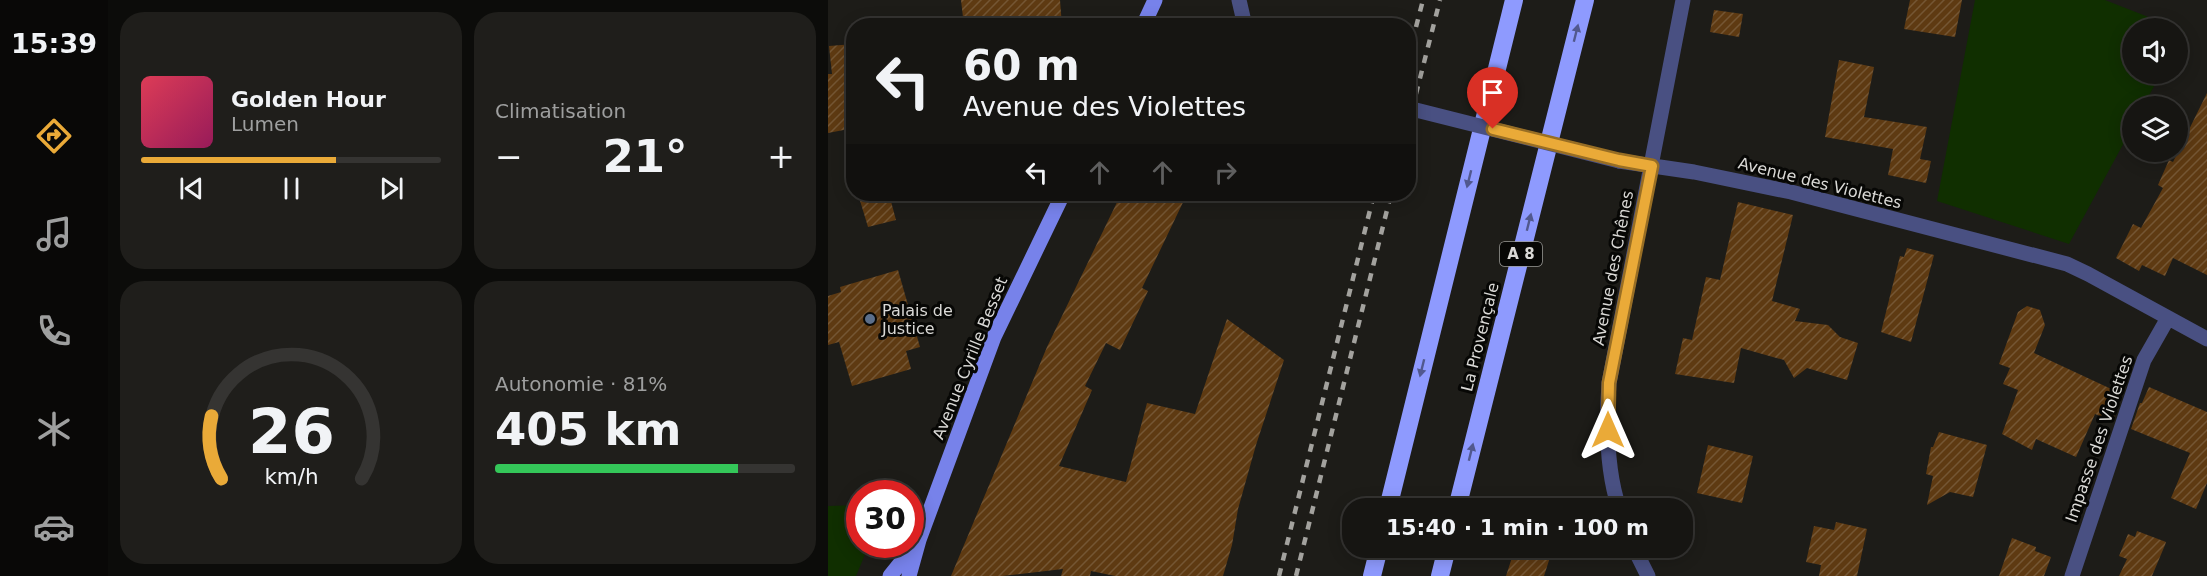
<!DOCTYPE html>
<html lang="fr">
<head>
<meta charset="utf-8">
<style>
	:root { --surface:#161512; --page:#1f1e1b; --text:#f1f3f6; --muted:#9e9f9f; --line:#353432; --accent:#eaaa38 }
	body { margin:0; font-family:"DejaVu Sans",sans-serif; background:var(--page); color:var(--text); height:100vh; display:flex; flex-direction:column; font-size:22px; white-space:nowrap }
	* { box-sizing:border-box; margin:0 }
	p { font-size:20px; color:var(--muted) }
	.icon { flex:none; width:33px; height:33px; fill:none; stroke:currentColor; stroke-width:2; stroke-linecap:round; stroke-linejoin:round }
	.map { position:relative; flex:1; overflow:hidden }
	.sheet { display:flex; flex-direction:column; gap:12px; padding:12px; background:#0c0c0a; width:720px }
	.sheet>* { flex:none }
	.top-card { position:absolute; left:18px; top:18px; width:570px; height:183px; border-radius:24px; box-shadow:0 3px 15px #0003,0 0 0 2px var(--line); background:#161512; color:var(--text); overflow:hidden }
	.fabs { position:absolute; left:1294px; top:18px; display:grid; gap:12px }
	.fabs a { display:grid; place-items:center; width:66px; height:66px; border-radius:50%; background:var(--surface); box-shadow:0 3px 15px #0003,0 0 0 2px var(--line); font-size:30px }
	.speed { position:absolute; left:18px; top:480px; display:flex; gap:12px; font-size:30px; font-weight:700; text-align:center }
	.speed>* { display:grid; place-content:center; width:78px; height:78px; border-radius:50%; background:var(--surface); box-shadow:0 3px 15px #0003,0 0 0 2px var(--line); line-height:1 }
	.speed .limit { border:9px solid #d22; background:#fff; color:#111 }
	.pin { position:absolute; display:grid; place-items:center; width:51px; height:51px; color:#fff; margin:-62px -26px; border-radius:50% 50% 50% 0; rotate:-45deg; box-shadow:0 0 6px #0007 }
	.pin .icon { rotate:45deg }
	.me { position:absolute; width:66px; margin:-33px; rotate:0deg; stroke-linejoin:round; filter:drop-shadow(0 0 4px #0008) }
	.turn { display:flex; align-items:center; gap:21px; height:126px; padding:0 18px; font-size:27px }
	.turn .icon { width:78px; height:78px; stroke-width:2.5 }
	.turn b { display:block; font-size:42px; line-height:51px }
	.lanes { display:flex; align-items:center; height:57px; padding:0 18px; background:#0003; justify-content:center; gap:30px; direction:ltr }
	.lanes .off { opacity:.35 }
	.big { font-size:45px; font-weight:700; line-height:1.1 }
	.sheet .card { flex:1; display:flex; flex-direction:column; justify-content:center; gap:9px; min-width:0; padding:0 21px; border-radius:24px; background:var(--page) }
	.sheet .dial { align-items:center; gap:0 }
	.dial svg { height:156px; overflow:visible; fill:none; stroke:var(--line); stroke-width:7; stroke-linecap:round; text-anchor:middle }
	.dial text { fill:var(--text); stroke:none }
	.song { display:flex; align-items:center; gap:18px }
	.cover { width:72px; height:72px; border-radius:9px; background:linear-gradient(135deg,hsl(350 70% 55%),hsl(330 70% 35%)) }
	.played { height:6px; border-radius:3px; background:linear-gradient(90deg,var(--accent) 65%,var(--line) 65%) }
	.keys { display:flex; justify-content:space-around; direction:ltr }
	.heat { display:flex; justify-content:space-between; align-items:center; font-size:33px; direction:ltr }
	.charge { height:9px; border-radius:4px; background:linear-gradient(90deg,#34c759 81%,var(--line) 0) }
	.sheet .tiles { flex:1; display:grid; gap:12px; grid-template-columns:repeat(2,1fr) }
	.trip { position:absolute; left:514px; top:498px; width:351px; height:60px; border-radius:24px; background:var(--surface); box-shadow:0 3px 15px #0003,0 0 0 2px var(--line); font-weight:700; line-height:60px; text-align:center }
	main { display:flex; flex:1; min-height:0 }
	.tab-bar { display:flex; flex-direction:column; width:108px; justify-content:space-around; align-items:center; background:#090807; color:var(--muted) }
	.tab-bar .icon { width:42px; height:42px }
	.tab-bar .current { color:var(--accent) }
	.tab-bar b { font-size:27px; color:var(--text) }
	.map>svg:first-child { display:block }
	.green { fill:#102f00 }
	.building { fill:url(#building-hatch) }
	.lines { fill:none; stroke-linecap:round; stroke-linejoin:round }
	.minor { stroke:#495082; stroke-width:15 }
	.major { stroke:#7782ea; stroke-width:15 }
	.highway { stroke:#8e9afe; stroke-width:18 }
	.rail { stroke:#a3a29e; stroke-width:4.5; stroke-dasharray:8 8; stroke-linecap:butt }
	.minor-bridge { stroke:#495082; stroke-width:15 }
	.oneway { fill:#51588e }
	.route-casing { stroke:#986e24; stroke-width:15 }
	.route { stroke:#eaaa38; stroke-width:10 }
	.service-dot { fill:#5c6f8a; stroke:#070705; stroke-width:2 }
	.labels { text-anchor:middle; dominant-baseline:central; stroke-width:6; stroke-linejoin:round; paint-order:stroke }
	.shield { fill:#070705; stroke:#9b9a97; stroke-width:1.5 }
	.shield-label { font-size:15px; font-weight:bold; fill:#dad9d6 }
	.street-label { font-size:16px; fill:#dad9d6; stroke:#070705 }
	.poi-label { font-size:16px; fill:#dad9d6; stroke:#070705; text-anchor:start }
</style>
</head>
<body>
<main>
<nav class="tab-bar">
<b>15:39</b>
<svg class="icon current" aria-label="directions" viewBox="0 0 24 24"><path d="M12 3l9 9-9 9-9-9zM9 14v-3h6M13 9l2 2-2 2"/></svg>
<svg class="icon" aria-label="music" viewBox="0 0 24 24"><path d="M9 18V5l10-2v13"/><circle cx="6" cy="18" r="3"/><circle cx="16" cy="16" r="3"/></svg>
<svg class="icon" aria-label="phone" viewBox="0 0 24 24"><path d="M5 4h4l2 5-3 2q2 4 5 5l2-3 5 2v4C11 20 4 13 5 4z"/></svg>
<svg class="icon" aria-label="climate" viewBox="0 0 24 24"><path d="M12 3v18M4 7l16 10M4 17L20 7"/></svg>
<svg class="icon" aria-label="car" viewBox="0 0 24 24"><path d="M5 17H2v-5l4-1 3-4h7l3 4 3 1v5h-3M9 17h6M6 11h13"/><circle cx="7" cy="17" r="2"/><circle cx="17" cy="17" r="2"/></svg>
</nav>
<section class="sheet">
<div class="tiles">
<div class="card">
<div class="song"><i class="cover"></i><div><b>Golden Hour</b><p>Lumen</p></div></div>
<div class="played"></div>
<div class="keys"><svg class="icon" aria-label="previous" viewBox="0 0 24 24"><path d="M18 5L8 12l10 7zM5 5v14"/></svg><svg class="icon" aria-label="pause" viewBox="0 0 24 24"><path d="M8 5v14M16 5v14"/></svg><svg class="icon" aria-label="next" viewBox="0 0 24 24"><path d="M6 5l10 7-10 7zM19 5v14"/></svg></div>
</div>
<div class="card"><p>Climatisation</p>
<div class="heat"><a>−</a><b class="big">21°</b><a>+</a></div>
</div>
<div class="card dial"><svg viewBox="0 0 100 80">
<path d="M14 69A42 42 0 1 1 86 69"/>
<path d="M14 69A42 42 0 0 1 9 37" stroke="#eaaa38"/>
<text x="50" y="56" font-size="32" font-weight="700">26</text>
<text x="50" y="72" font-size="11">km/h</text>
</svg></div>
<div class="card"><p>Autonomie · 81%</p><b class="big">405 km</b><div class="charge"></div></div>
</div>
</section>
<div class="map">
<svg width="1379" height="576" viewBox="0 0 1379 576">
	<defs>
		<pattern id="building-hatch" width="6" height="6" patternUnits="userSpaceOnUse" patternTransform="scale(1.5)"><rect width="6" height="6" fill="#5e3a12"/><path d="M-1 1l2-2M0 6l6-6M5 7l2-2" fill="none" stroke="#745634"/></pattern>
	</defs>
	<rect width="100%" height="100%" fill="#1d1c18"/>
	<!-- green -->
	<path class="green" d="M1147,0h130l79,31 -6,11v-14h-45v46h28l-18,32h-10v20l-64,118 -132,-43z
		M31,505l1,39 9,1 -13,31h-28v-70z"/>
	<!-- building -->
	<path class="building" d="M133,0h99l2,26h-98z
		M1082,0h52l-7,37 -51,-8z
		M886,10l29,4 -4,23 -29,-5z
		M26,44v84l-26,5v-59h4l-3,-28z
		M1011,60l35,7 -10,50 63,10 -7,32 11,2 -5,22 -38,-8 5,-26 -68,-12z
		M1379,93v182l-34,-17 -8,18 -23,-11 -3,6 -23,-13 17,-34 8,4 22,-40 -5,-3 11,-25 4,2z
		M30,194h31l7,26 -28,7z
		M293,194h66l-45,94 6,3 -28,59 -14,-7 -21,43 7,4 -33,76 67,16 21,-79 48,11 32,-95 57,41 -28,85 -18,64 -6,36 -9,31h-108l-24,-5 -1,5h-29l2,-7 -61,7h-51l96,-229z
		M910,202l55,13 -21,86 28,8 -5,12 33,4 12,12 18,6 -11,37 -40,-12 -13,10 -10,-18 -43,-12 -7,35 -59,-9 8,-36 9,2 14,-63 14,3z
		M1079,248l27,7 -23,87 -30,-10 19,-76 4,1z
		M70,270l22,77 -14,4 5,18 -59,17 -13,-44 -11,3v-49l13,-4 -1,-5z
		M1199,306l13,4 5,15 -11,28 88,41 -9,27 -18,-7 -19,43 -40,-18 -4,11 -30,-16 16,-44 -15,-6 7,-16 -11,-4 19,-52z
		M1321,387l58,25v71l-11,26 -25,-11 19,-45 -59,-24 9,-26h2z
		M1111,432l48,13 -14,52 -23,-5 -23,13 6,-29 -7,-2 5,-27h2z
		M880,445l45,11 -11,47 -45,-10z
		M1008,522l31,7 -10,47h-38l2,-11 -15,-3 8,-36 20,4z
		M1309,531l29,11 -1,3 -13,31h-33l8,-17 -8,-3 9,-22 7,3z
		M1184,538l24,9 -1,4 16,6 -7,19h-45z
		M687,548h38l-9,28h-38z"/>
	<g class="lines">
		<!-- minor -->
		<path class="minor" d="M411,0l6,26
			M791,161l75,11 97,20 276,72 21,10 119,65
			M791,508c-13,-39 -13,-84 -10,-125l74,-383
			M806,548l14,28
			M1244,576l72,-216 24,-42"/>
		<!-- major -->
		<path class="major" d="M315,26l12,-26
			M62,576l25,-31
			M81,576l10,-36 75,-203 69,-143"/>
		<!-- highway -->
		<path class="highway" d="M560,508l126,-508
			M629,508l128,-508
			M544,576l7,-28
			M612,576l7,-28"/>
		<!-- rail -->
		<path class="rail" d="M580,58l15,-58
			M580,125l32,-125
			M451,576l95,-382
			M468,576l95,-382"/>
		<!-- minor-bridge -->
		<path class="minor-bridge" d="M580,108l211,53"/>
	</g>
	<!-- one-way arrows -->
	<defs><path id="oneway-solid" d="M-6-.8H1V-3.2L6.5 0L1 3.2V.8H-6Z" transform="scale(1.5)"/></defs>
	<g class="oneway">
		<use href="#oneway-solid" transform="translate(748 33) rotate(-76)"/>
		<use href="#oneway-solid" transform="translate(641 179) rotate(104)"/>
		<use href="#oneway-solid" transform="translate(701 222) rotate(-76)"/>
		<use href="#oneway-solid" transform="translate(594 368) rotate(104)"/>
		<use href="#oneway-solid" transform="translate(643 452) rotate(-76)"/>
	</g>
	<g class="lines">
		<!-- route casing -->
		<g class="route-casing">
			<path id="route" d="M665,129l126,31 33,6 -43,217 -1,47"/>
		</g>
		<!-- route -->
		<use href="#route" class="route"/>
	</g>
	<!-- markers -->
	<circle class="service-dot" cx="42" cy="319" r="6"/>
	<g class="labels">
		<!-- shield labels -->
		<rect class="shield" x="672" y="242" width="42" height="24" rx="4.5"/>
		<g class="shield-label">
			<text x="693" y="254">A 8</text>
		</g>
		<!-- street labels -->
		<g class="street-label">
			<text transform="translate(992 183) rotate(14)">Avenue des Violettes</text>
			<text transform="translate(785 268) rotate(-79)">Avenue des Chênes</text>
			<text transform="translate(652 337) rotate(-76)">La Provençale</text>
			<text transform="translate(142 358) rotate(-68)">Avenue Cyrille Besset</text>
			<text transform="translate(1271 439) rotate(-71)">Impasse des Violettes</text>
		</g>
		<!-- poi labels -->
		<g class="poi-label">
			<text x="54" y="310">Palais de<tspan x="54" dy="18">Justice</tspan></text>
		</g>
	</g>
</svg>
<div class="fabs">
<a><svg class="icon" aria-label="sound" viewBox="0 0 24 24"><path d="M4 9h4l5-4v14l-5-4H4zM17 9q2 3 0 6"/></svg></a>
<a><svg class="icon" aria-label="layers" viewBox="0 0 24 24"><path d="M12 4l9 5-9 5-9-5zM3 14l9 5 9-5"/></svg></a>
</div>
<div class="speed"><div class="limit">30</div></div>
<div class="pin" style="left:665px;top:129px;background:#d93025"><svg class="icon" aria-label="arrive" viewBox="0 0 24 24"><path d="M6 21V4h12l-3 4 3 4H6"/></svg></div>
<svg class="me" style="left:780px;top:430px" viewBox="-20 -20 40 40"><path d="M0-17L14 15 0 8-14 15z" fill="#eaaa38" stroke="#fff" stroke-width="4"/></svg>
<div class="trip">15:40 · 1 min · 100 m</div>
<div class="top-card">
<div class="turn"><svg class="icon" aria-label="left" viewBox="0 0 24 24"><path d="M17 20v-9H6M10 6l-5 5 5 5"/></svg><div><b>60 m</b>Avenue des Violettes</div></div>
<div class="lanes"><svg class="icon" aria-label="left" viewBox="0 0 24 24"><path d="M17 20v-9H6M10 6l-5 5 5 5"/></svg><svg class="icon off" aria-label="ahead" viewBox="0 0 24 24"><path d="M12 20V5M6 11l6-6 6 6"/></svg><svg class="icon off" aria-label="ahead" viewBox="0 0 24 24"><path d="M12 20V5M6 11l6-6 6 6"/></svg><svg class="icon off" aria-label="right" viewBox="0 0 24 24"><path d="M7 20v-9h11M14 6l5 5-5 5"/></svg></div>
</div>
</div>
</main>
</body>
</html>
